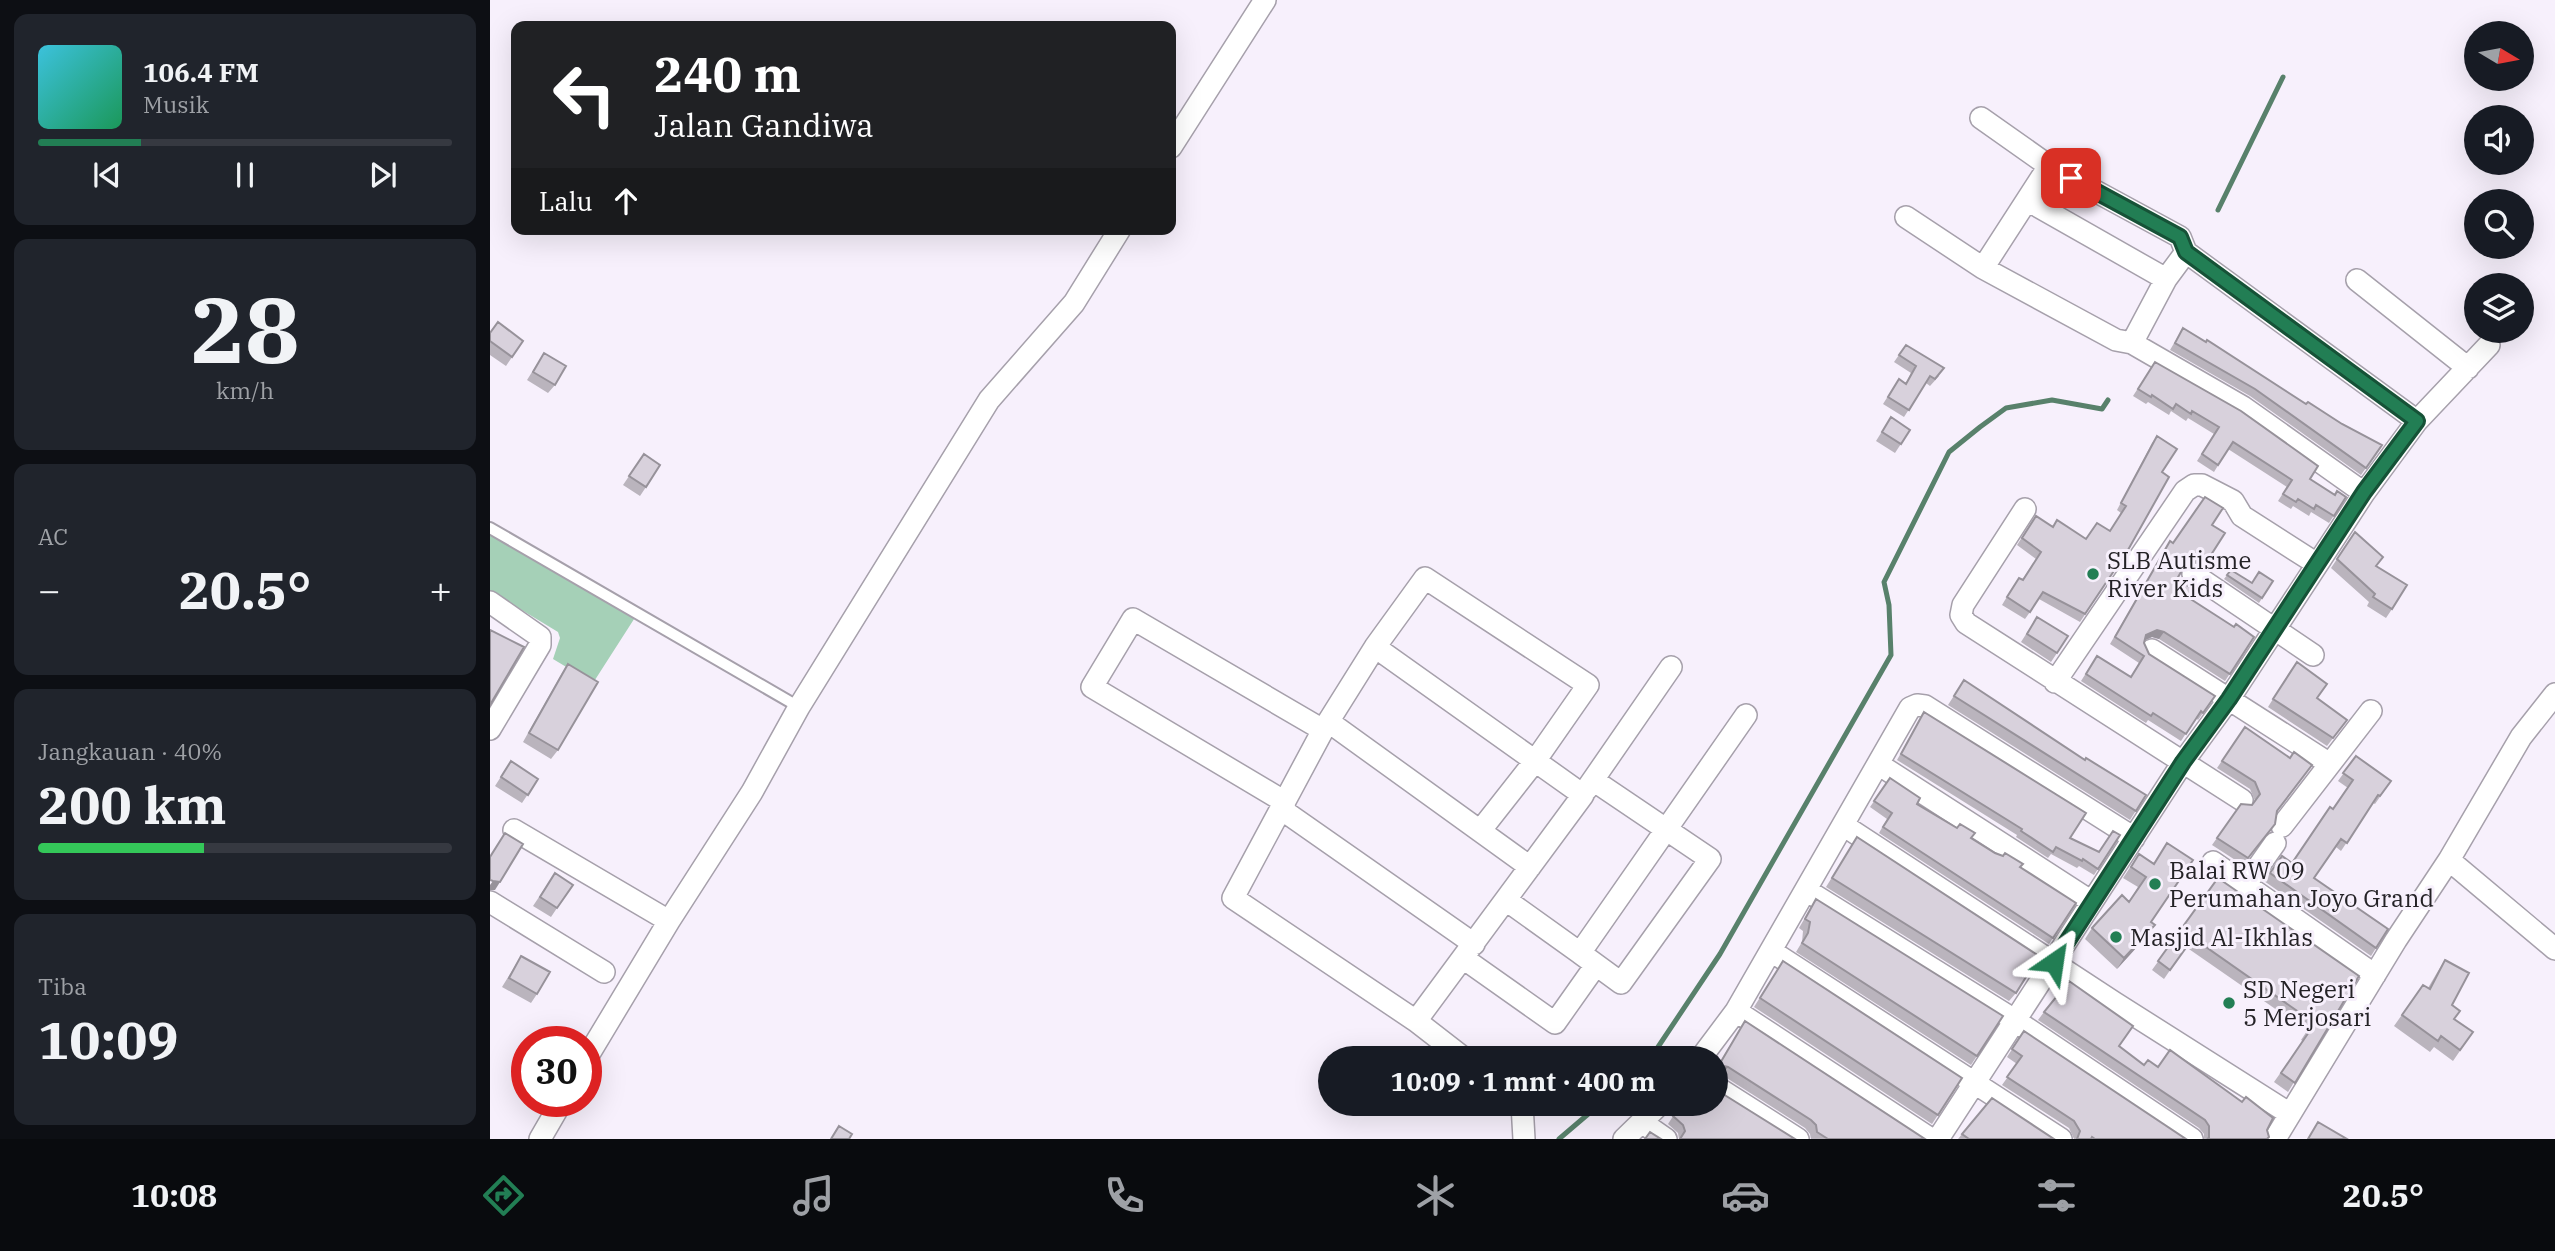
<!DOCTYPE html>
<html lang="id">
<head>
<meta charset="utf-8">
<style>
	:root { --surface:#171b24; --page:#20242c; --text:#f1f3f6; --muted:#9ea1a6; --line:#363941; --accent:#227e54 }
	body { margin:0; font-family:"IBM Plex Serif",serif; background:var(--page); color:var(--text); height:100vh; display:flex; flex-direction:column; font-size:26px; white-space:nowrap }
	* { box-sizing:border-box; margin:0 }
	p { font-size:23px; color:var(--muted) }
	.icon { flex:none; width:38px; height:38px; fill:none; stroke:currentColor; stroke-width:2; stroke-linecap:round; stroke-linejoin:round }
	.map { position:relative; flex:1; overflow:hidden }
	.side { display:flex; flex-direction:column; gap:14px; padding:14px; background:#0d0f14; width:490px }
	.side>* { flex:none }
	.banner { position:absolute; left:21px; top:21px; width:665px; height:214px; border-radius:14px; box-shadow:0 7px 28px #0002; background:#202124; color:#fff; overflow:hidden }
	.needle { width:46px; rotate:100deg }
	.fabs { position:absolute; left:1974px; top:21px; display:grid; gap:14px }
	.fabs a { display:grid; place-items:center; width:70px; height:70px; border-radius:50%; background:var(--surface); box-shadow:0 7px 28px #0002; font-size:35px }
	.speed { position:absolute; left:21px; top:1026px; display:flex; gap:14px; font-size:35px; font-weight:700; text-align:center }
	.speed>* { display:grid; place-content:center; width:91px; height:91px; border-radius:50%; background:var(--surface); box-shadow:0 7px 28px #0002; line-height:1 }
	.speed .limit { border:10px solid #d22; background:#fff; color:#111 }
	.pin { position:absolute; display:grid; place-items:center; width:60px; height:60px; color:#fff; margin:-30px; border-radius:14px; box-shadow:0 4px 10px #0006 }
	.me { position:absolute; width:77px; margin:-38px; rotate:32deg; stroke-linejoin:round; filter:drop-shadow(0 0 5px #0008) }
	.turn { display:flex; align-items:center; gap:24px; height:147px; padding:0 28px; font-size:32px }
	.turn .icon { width:91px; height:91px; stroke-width:2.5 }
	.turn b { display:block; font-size:49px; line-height:60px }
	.then { display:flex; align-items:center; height:66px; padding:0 28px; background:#0003; gap:14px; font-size:26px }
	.big { font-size:52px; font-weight:700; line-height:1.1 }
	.side .widget { flex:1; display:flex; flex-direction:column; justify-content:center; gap:10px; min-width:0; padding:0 24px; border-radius:14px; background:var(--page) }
	.side .dial { align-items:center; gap:0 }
	.dial b { font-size:91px; line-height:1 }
	.song { display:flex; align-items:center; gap:21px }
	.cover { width:84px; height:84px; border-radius:10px; background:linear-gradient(135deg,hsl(190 70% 55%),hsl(150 70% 35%)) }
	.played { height:7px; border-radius:4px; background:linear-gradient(90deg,var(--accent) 25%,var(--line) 25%) }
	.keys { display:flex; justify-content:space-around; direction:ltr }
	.heat { display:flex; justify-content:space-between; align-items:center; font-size:38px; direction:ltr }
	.charge { height:10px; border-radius:5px; background:linear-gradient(90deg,#34c759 40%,var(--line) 0) }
	.trip { position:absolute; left:828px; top:1046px; width:410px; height:70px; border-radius:35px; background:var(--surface); box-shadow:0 7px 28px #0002; font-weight:700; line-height:70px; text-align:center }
	.menu { display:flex; height:112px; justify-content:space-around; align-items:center; background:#090b0e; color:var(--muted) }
	.menu .icon { width:49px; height:49px }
	.menu .selected { color:var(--accent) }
	.menu b { font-size:32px; color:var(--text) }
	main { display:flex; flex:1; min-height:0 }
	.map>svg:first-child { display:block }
	.green { fill:#a5d0b7 }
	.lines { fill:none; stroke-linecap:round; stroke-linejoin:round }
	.stream { stroke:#58816b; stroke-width:5 }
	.service-casing { stroke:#a6a0ab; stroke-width:14 }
	.minor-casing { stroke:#a6a0ab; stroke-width:24 }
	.service { stroke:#fff; stroke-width:10 }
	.minor { stroke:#fff; stroke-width:21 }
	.wall { fill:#bab4bd }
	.shaded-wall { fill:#97929a }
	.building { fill:#d8d1dc; stroke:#97929a; stroke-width:2 }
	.route-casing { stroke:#165237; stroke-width:18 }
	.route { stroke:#227e54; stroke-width:12 }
	.poi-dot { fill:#227e54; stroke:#f7f0fc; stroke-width:2.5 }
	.labels { text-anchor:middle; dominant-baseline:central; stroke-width:6; stroke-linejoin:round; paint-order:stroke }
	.poi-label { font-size:24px; fill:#242226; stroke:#f7f0fc; text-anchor:start }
</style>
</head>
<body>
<main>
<section class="side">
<div class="widget">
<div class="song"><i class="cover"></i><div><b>106.4 FM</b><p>Musik</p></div></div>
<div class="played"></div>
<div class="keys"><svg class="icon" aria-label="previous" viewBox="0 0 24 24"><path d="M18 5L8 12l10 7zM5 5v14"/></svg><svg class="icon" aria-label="pause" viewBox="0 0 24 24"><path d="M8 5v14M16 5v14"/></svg><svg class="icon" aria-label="next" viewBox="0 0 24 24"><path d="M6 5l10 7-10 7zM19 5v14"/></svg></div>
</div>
<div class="widget dial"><b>28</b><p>km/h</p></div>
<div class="widget"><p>AC</p>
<div class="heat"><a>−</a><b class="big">20.5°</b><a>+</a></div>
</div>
<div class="widget"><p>Jangkauan · 40%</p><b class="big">200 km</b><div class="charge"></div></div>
<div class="widget"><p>Tiba</p><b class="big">10:09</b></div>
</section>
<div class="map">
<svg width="2065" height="1139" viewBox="0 0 2065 1139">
	<rect width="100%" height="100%" fill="#f7f0fc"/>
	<!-- green -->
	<path class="green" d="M0,533l146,83 -43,67 -40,-24 7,-21 -2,-6 -68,-41z"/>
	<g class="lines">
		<!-- stream -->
		<path class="stream" d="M1728,210l65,-133
			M1160,1059l70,-105 171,-299 -2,-50 -5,-23 65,-130 31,-25 26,-19 46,-8 50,9 6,-9
			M1069,1139l41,-35"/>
		<!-- service casing -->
		<g class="service-casing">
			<path id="service" d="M0,528l309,179"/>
		</g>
		<!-- minor casing -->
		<g class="minor-casing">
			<path id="minor" d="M1491,118l68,48 131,71 6,15
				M681,147l94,-147
				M1537,200l139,79
				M1416,217l77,51 133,72 16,3 111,64 121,86
				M1696,252l231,169
				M1493,268l66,-102
				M1867,280l111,88
				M1642,343l34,-64 20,-27
				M1535,509l-62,96 -2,10 5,8 276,177
				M1703,574l120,81
				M0,602l50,35v8l-50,84
				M885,647l50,-69 163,107 -53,76 -55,70
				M1662,650l178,114
				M1565,682l130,-191 9,-6h8l31,16 9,15 75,48
				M839,722l201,145
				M1388,764l214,138
				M1096,790l85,-123
				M795,802l-193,-115 41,-68 190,111
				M791,809l193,135
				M1353,825l272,178 175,111
				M1792,826l89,-115
				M24,830l155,91
				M1959,860l106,89
				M1723,862l162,113
				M1756,884l29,-41
				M1316,890l210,131 176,118
				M1016,900l74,53 166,-238
				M0,902l114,70
				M1281,951l290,188
				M1090,953l41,30 89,-124 -117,-79
				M973,958l92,65 41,-58
				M1246,1011l195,128
				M926,1021l167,-226 -208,-148 -52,83 -90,168 183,123 49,38
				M96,1059l83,-138 83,-129 47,-85 190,-307 85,-97 46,-74
				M1210,1059l36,-48 174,-303 7,-3 8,1 209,132
				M1225,1086l83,53
				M1032,1104l2,35
				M1153,1123l23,16
				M50,1139l22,-38
				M1134,1139l36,-35
				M1448,1139l245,-377 46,-63 135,-206 53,-72 72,-76
				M1785,1139l121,-199 53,-80 72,-123 34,-43"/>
		</g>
		<!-- service -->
		<use href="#service" class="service"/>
		<!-- minor -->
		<use href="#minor" class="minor"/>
	</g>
	<!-- wall -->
	<path class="wall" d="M1693,328l123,76 76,41 -21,30 -111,-79 -80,-46z
		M0,333l33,8 -17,25 -16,-11z
		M1416,345l33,31 -9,10 -4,-3 -22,34 -21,-13 16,-25 7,4 5,-10 -17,-11z
		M54,353l11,32 -7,8 -21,-13z
		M1665,362l155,117 25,16 11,2 -17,26 -18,-11 -2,4 -16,-10 -2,3 -13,-8 9,-14 -59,-38 -14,23 -17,-11 17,-27 -26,-16 -2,3 -15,-10 -2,4 -21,-13 -2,2 -13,-8z
		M1401,417l19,13 -15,23 -19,-12z
		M1667,436l5,36 -34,78 -48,72 -41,-23 -14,20 -23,-14 12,-20 8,-5 14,-21 -19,-14 19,-29 16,11 34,12 24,-8 11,-18 -4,-3 35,-67z
		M154,454l2,33 -6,9 -17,-11z
		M1722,525l-3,33 -5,8 -16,-6 -11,19 12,19 45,29 20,10 -29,44 -66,-42 -7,-2 -7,4 -1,2 5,11 66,42 -17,24 -2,-2 -15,23 -33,-21 -2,3 -65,-42 16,-25 34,21 8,-14 -29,-19 60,-103 3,2z
		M1865,532l21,34 16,43 -6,9 -19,-12 2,-4 -38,-34z
		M1741,570l21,13 21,-2 -14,22 -35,-24z
		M1547,617l20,36 -6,9 -30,-20z
		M78,664l-10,86 -7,9 -28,-17 39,-69z
		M1801,670l26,28 30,22 -20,26 -59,-39z
		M1474,680l121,80 61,35 -16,25 -182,-115z
		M1434,712l146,126 29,14 21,-17 -26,40 -15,-9 -2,2 -26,-14 -3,4 -32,-21 1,-2 -120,-75z
		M1755,727l32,85 -7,19 -27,34 -31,-20 29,-41 11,1 3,-4 -5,-12 -33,-21z
		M1866,756l35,25 -16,23 -2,-1 -32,48 -5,-4 -22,31 62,70 -5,8 -107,-75 18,-25 10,7 41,-54 15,-21 -10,-7z
		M21,761l27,18 -16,24 -27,-17z
		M1400,778l27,26 159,99 -27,41 -170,-111 8,-14 -17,-12z
		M1367,837l159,156 -7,8 -183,-114z
		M1677,843l-16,79 4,3 -8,11 -30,33 -32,-30 7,-11 37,-26 9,-15 -15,-9 16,-24 15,9z
		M65,873l2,35 -6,9 -18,-11z
		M1728,878l141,98 -71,116 -14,-10 29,-41 -2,-1 6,-9 -121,-84 -22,32 -12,-9z
		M1326,899l187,117 -32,49 -175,-113 6,-10 1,-11 -4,-3z
		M31,956l16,38 -6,9 -29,-16z
		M1955,960l9,59 19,13 -20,29 -19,-14 -4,5 -36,-26 29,-41 5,3 10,-17z
		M1293,961l179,117 -30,46 -178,-117z
		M1554,1012l75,34 25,19 14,2 109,63v9h-63v-5l-5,-6 -161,-108z
		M1255,1021l180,118h-114l-1,-5 -5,-6 -83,-53 -7,-1v-4z
		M1534,1031l162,108h-112l-5,-11 -67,-43 15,-21 -10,-7z
		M1191,1104l15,9 5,-9h14l80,35h-116l-1,-6 -10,-9z
		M1472,1134l92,5h-96z"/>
	<!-- shaded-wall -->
	<path class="shaded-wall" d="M1702,553l17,5 -5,8 -17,-6z
		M1667,630l7,2 -5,7 -7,-2 -11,5 5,-7z
		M3,881l7,1 -5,8h-5v-5z
		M1665,925l-8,11 -30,33 7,-11z
		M1229,1065l9,2 -6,8 -7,-1v-4z"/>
	<!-- building -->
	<path class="building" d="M8,322l25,19 -11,16 -22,-16v-8z
		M1693,328l23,14 1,-2 99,64 2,-2 34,22 40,21 -16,23 -111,-79 -80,-46z
		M1416,345l38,23 -9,11 -5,-3 -21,34 -21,-13 11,-18 7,5 10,-18 -17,-11z
		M54,353l22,13 -11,19 -22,-13z
		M1665,362l86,49 77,55 -8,13 25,16 2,-4 9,6 -12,19 -18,-11 -2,4 -16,-10 -2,3 -13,-8 9,-14 -59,-38 -15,23 -16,-11 17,-27 -27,-16 -1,3 -15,-10 -3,5 -21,-14 -1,2 -13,-8z
		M1401,417l19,13 -9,14 -19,-12z
		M1667,436l20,13 -15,23 7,5 -41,73 -43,64 -42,-22 -13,20 -23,-15 12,-19 4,2 18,-28 -19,-14 14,-22 17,11 4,-7 29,19 11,-16 13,8 16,-25 -5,-3z
		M154,454l16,11 -14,22 -17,-11z
		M1715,497l18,11 -11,17 13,8 -16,25 -17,-5 -15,26 17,11 -5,8 45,29 2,-3 18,13 -24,37 -66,-42 -7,-2 -11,5 -2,8 5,11 66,42 -12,17 -2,-2 -15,23 -33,-21 -2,3 -65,-42 11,-18 34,21 13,-21 -29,-19 55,-96 3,2z
		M1865,532l28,25 -7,9 31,19 -15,24 -19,-12 2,-3 -38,-35z
		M1741,570l21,13 7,-11 14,9 -11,17 -35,-23z
		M1547,617l31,19 -11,17 -30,-19z
		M0,630l34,17 -34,58z
		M1807,662l30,22 -10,14 30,22 -14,18 -60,-39z
		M78,664l30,18 -40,68 -29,-17z
		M1474,680l121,80 1,-2 60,37 -10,16 -182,-115z
		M1434,712l162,101 -16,25 29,14 14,-21 7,4 -22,34 -15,-10 -1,2 -26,-14 -3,5 -32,-21 1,-2 -121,-75z
		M1755,727l45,31 4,-6 18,13 -35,46 -2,13 -27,34 -31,-20 24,-34 11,1 8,-11 -5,-12 -33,-21z
		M1866,756l35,25 -11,15 -2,-1 -31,48 -6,-4 -27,39 74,51 -12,19 -106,-75 12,-17 10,7 38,-56 3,2 20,-29 -10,-7z
		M21,761l27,18 -10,16 -27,-18z
		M1400,778l30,20 -3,6 40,24 3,-4 15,9 -4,5 24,15 8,3 2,-3 18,11 -3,3 56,36 -23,35 -170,-111 9,-14 -18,-12z
		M15,833l18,11 -23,38 -7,-1 -3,-1v-23z
		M1367,837l182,119 -23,37 -184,-115z
		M1677,843l26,17 -42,62 4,3 -31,33 -32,-30 30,-33 7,7 17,-25 -15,-10 8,-13 15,10z
		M65,873l18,12 -16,23 -17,-11z
		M1728,878l141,98 -64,107 -14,-10 28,-41 -2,-1 6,-9 -120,-84 -23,32 -12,-9z
		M1326,899l187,117 -26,40 -175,-113 6,-10 2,-11 -5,-3z
		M31,956l29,16 -13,22 -28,-16z
		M1955,960l24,13 -17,32 8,6 -6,8 19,13 -13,18 -19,-14 -3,5 -36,-26 21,-30 7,4z
		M1293,961l179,117 -24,37 -178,-117z
		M1579,981l64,45 -14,20 25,19 4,-5 10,7 12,-17 72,52 4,-5 27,21 -6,12 2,7 -2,2h-60l2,-1v-12l-4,-6 -161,-108z
		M1255,1021l180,118h-97l-11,-7 -1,-7 -5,-5 -83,-53 -9,-2z
		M1534,1031l162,108h-91l-3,-2 -1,2h-14l3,-8 -6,-10 -67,-44 15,-21 -10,-7z
		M1225,1089l80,50h-115l5,-8 -2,-6 -10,-9 8,-12 15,10 6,-10h13z
		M1502,1098l62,41h-85l-7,-5z
		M1828,1122l29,17h-39z
		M349,1126l13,8 -3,5h-18z
		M1160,1132l11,7h-16z"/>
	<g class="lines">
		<!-- route casing -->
		<g class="route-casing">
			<path id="route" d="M1564,962l129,-200 46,-63 135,-207 53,-71 -231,-169 -6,-15 -109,-59"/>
		</g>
		<!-- route -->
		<use href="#route" class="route"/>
	</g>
	<!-- markers -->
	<g class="poi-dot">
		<circle cx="1603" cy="574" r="7"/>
		<circle cx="1665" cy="884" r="7"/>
		<circle cx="1626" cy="937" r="7"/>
		<circle cx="1739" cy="1003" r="7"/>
	</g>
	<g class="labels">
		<!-- poi labels -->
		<g class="poi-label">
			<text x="1617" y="560">SLB Autisme<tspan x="1617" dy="28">River Kids</tspan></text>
			<text x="1679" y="870">Balai RW 09<tspan x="1679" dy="28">Perumahan Joyo Grand</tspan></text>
			<text x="1640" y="937">Masjid Al-Ikhlas</text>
			<text x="1753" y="989">SD Negeri<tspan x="1753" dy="28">5 Merjosari</tspan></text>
		</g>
	</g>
</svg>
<div class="fabs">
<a><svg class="needle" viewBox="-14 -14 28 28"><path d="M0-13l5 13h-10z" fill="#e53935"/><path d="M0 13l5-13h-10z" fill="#9ea1a6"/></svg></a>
<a><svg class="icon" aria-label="sound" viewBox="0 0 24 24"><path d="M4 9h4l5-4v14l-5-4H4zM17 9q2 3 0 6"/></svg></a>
<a><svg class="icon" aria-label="search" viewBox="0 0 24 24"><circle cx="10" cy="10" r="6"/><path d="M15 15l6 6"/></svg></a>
<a><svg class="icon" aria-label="layers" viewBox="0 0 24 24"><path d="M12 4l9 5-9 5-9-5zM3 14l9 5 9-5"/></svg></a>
</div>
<div class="speed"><div class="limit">30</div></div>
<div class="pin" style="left:1581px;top:178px;background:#d93025"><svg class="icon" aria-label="arrive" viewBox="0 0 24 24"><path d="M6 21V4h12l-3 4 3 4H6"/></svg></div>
<svg class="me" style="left:1564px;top:962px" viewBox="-20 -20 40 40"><path d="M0-17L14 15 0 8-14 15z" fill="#227e54" stroke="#fff" stroke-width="4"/></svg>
<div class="trip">10:09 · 1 mnt · 400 m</div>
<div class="banner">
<div class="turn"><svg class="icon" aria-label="left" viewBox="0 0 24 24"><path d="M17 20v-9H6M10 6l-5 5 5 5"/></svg><div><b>240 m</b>Jalan Gandiwa</div></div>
<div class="then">Lalu<svg class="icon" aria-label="ahead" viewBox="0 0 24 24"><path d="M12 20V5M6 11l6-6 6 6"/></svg></div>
</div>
</div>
</main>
<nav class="menu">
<b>10:08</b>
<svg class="icon selected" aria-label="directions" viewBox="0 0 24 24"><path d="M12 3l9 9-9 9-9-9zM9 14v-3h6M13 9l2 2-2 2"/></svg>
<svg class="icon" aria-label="music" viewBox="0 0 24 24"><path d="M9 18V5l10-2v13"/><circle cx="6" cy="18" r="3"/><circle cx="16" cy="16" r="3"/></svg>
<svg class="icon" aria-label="phone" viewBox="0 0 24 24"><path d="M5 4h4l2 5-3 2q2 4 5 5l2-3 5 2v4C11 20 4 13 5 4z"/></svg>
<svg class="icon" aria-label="climate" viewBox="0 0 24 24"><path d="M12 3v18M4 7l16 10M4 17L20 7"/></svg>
<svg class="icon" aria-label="car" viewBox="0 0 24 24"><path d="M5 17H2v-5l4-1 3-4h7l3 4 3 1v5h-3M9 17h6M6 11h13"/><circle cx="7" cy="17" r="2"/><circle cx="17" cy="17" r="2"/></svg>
<svg class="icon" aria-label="filters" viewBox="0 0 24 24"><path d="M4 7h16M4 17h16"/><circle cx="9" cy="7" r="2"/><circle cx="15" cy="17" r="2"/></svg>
<b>20.5°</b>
</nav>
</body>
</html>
